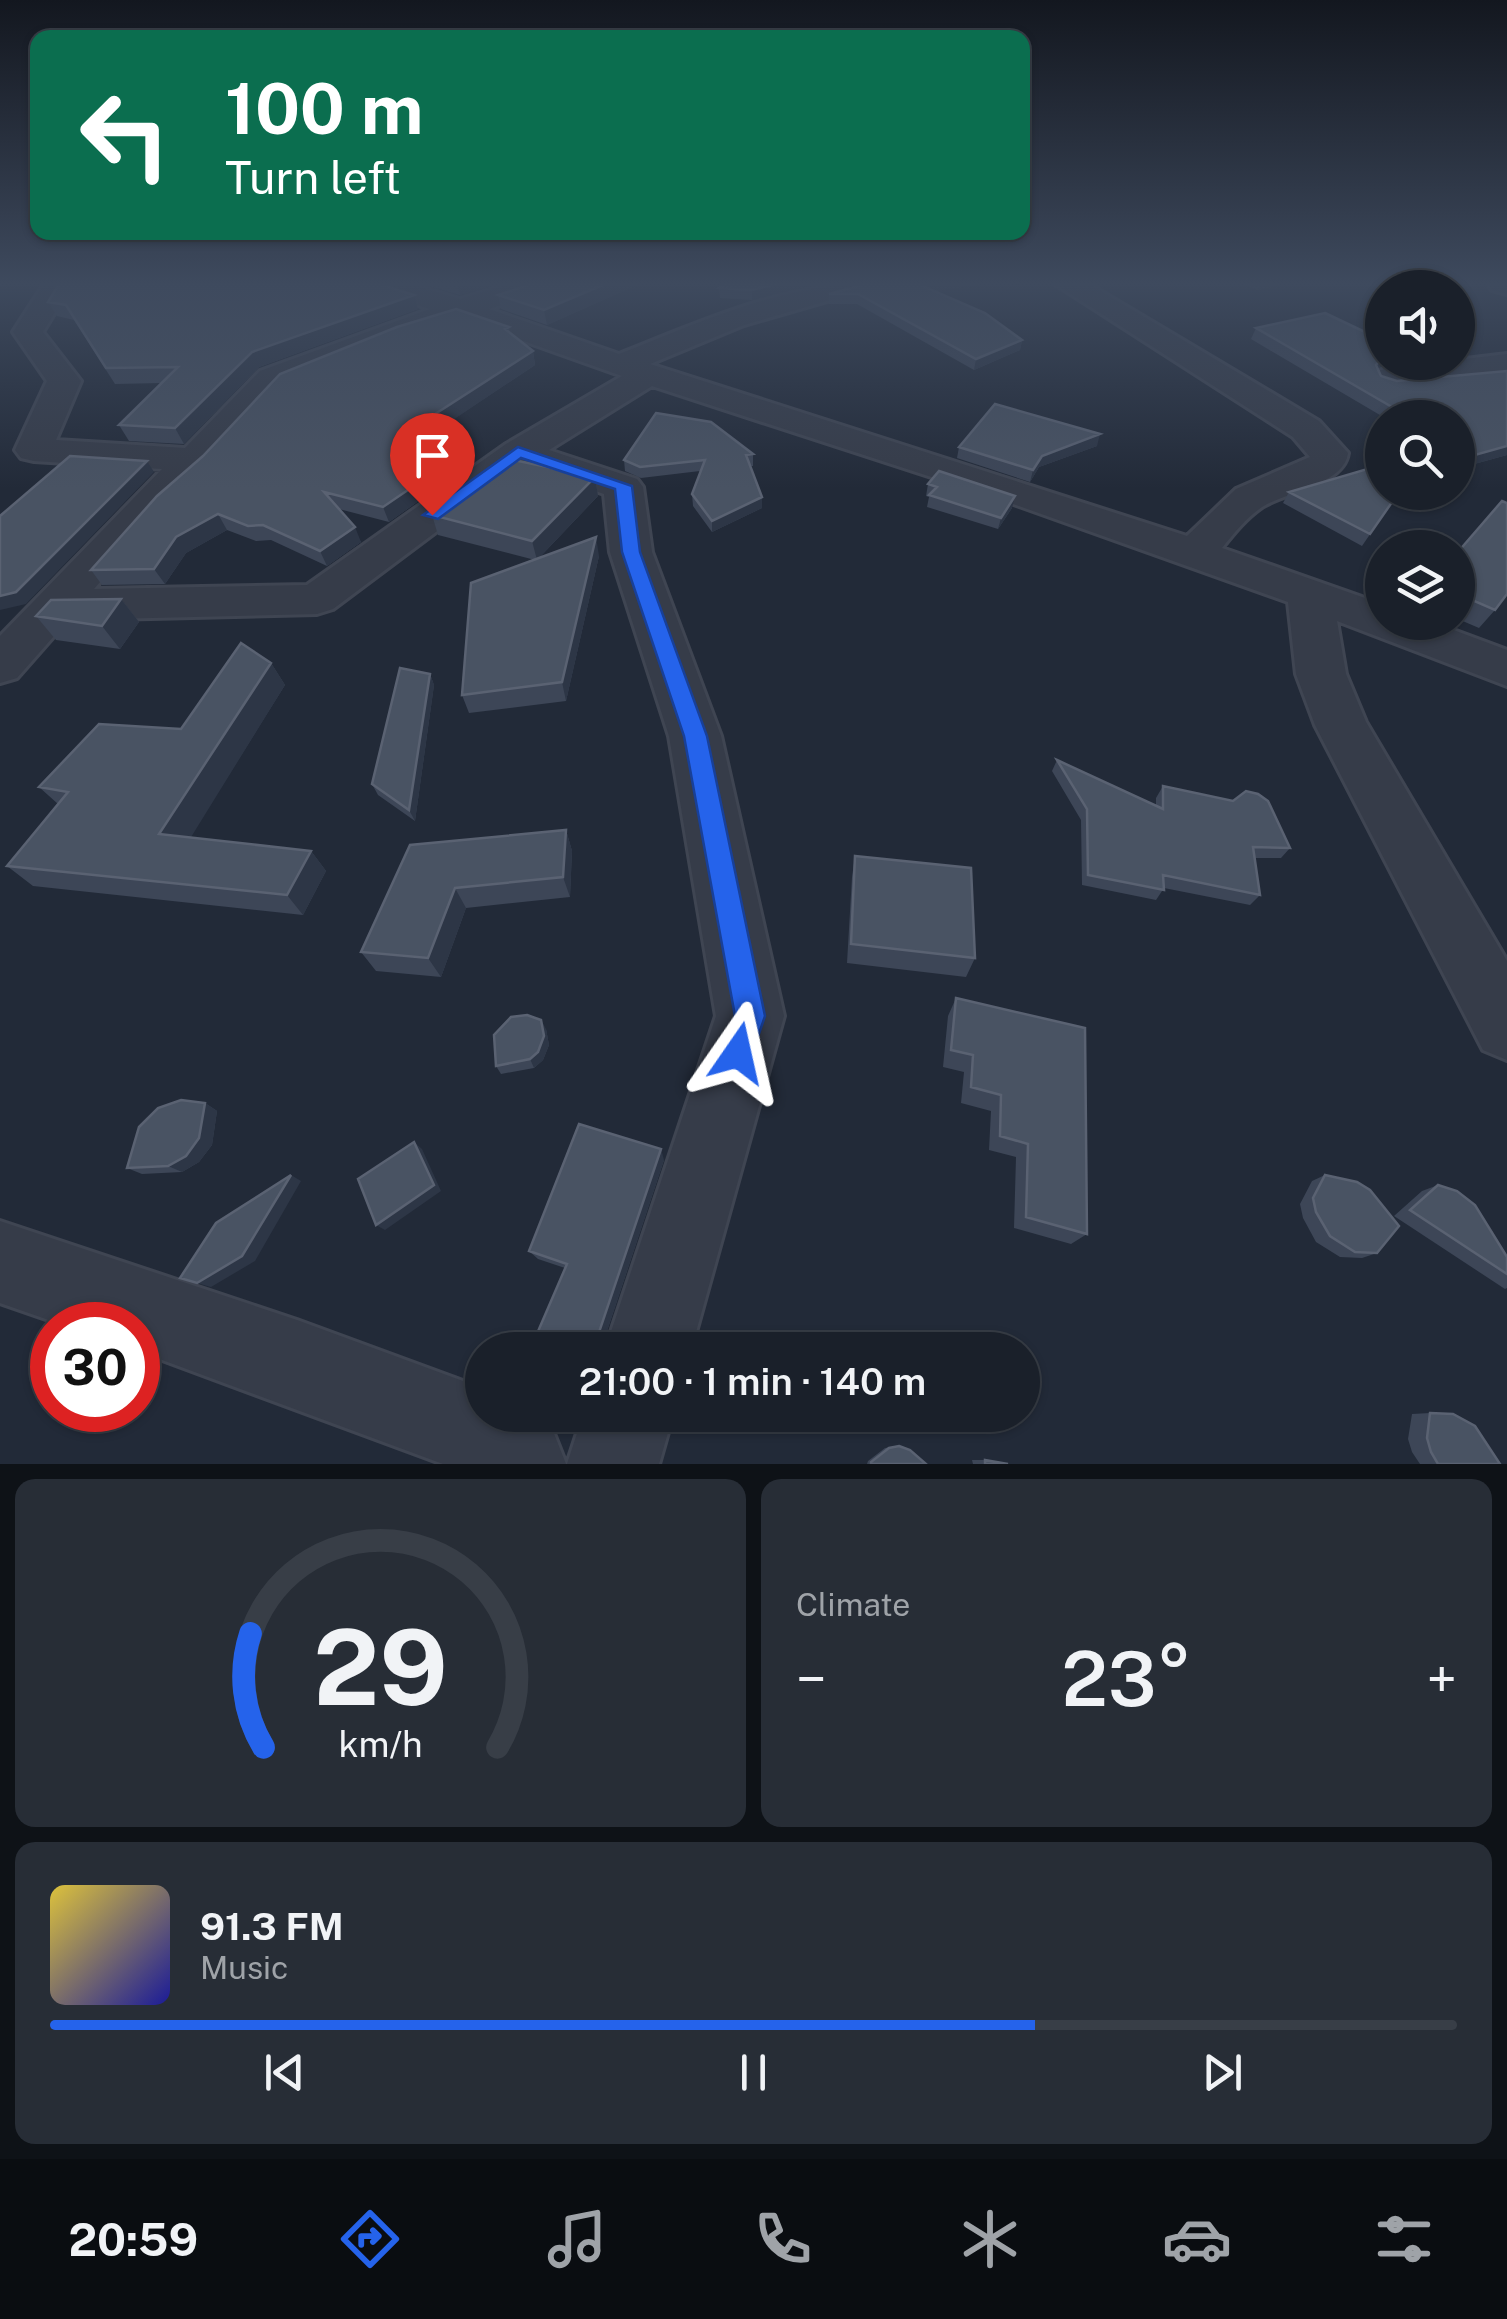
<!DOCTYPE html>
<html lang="en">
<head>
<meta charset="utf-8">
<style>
	:root { --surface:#1a202a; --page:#272d36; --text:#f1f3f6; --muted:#9fa3a8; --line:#383e47; --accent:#2563eb }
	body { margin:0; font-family:"Public Sans",sans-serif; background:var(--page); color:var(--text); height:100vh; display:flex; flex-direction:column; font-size:38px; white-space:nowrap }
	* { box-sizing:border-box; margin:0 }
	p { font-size:32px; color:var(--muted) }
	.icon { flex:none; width:55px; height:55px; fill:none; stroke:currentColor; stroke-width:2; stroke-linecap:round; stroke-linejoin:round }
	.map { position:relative; height:1464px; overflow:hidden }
	.details { display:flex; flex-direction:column; gap:15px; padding:15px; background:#0e1217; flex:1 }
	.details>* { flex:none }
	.banner { position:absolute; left:30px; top:30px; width:1000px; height:210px; border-radius:20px; box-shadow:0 2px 8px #0004,0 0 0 2px var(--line); background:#0b6e4f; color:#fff; overflow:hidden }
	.buttons { position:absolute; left:1365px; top:270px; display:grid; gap:20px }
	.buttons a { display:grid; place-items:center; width:110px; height:110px; border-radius:50%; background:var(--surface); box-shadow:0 2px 8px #0004,0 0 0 2px var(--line); font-size:50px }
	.speed { position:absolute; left:30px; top:1302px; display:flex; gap:20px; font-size:50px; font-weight:700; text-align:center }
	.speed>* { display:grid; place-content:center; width:130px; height:130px; border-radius:50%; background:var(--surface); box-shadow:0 2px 8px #0004,0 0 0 2px var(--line); line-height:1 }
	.speed .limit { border:15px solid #d22; background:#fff; color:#111 }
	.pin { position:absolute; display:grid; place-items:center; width:85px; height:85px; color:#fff; margin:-102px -42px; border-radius:50% 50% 50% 0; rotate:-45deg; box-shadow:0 0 10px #0007 }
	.pin .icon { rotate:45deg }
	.me { position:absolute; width:110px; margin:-55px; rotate:11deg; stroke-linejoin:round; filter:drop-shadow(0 0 8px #0008) }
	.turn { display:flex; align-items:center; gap:35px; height:210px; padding:0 30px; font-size:45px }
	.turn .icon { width:130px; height:130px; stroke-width:2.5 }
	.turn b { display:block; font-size:70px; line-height:85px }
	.big { font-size:75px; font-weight:600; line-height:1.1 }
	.details .card { flex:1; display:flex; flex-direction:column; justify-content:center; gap:15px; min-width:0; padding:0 35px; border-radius:20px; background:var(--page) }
	.details .dial { align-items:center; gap:0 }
	.dial svg { height:260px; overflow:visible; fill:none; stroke:var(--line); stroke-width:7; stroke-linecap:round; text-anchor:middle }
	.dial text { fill:var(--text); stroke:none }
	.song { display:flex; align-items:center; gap:30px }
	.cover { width:120px; height:120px; border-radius:15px; background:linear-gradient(135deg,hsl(50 70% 55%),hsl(240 70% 35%)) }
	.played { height:10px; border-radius:5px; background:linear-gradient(90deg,var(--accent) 70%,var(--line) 70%) }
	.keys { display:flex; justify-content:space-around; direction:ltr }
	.heat { display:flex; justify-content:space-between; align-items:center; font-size:55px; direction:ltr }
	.details .tiles { flex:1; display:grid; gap:15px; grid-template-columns:1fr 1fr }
	.card:last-child { grid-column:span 2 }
	.trip { position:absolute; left:465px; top:1332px; width:575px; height:100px; border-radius:50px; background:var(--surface); box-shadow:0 2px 8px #0004,0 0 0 2px var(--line); font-weight:600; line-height:100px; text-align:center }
	.menu { display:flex; height:160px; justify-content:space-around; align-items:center; background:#0a0d11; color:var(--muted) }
	.menu .icon { width:70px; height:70px }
	.menu .on { color:var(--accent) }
	.menu b { font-size:45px; color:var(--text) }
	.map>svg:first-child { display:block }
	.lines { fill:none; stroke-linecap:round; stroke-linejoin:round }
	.minor-casing { stroke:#3f4552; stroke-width:6 }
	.minor { fill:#363c49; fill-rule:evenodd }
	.wall { fill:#3d4657 }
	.shaded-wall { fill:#2d3646 }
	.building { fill:#495363; stroke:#5a6272; stroke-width:2.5 }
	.route { fill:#2563eb; stroke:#184099; stroke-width:2.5 }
</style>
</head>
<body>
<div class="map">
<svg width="1507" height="1464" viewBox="0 0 1507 1464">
	<rect width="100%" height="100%" fill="#222a38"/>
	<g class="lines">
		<!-- minor casing -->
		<g class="minor-casing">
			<path id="minor" d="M44,284h28l-29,48 38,49 -25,59 129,8 75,-77 170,-62 -60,-19 -4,-6h44l50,15 49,-15h43l-4,6 -59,19 130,45c81,-32 163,-70 250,-70l-4,6 -121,35 -94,39 537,172 49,-47 74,-32 -17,-20 -238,-153h34l230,137 29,32c-4,32 -63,39 -86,54 -16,11 -28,26 -40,41l160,56v18h50l75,28v36l-170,-65 9,53 20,48 141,239v99l-24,-10 -168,-325 -19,-51 -8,-72 -283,-101 -353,-115 -103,64 88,29 6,8 9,65 69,184 63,280 -93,334h-86l111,-334 -47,-280 -59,-184 -6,-58 -80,-28 -191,143 -16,5 -249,6 -51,58 -17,5v-47l162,-167 -128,-8 -13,-3 -6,-8 32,-69 -34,-49zM459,318l163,58 -116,68 -199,141 -213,4 70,-81 44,-40 76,-83 116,-48z
				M1488,284h19v10l-15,-4z
				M1507,354v22l-8,2 -109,10 -12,-3 -5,-7 5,-7 12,-3z
				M0,1221l297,99 185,68v27h53l18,16 13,33h-123l-305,-113v-26h-75l-63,-22z
				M583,1415h90l-14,49h-92z"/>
		</g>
		<!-- minor -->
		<use href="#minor" class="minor"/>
	</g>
	<!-- wall -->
	<path class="wall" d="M423,284h73l-36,11z
		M532,284h107l-92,41 -46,-16 -3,-14z
		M725,284h111l-32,3 -52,13 -32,-2 -1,-10z
		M866,284h115l-47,7 88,49 -2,10 -46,20 -117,-66h-28v-10z
		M1244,284h37l-23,6z
		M48,302l370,7 -159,58 -75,77 -55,-3 -10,-16 43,-42 -47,1 -41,-64 -17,-4z
		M1325,313l57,27v22h19l-24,5 4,9 16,5 110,-10v84l-40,11 -9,-6v-42h-73l-134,-79 5,-11z
		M509,327l1,6 23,18 2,14 -104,69 37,15 4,14 -83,59 -50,-13 22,33 -34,24 -56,-26 -15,1 -29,-11 -41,23 -21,31 -63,1 -11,-15z
		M1097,446l-58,21 -9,15 -73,-24 2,-11z
		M753,454v12h-3l12,31v11l-50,24 -19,-26 -1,-12 8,-23 -59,7 -16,-7 -1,-11z
		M595,477l3,19 -59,62 60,-2 -33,145 -97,12 -7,-18 73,-135 -97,-25 -6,-20z
		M928,484l84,24 -14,21 -71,-22 2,-10 -3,-1z
		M1289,492h110l-37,54 -79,-43z
		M1458,552l37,58 -16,18 -21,-9z
		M121,599l18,23 -19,27 -64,-9 -20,-24z
		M271,663l14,22 -95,152 121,14 15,20 -23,44 -270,-29 -26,-20 51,-62 -19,-17 142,-58z
		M430,674l4,11 -19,136 -37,-26 -6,-11z
		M1057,760l99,45v-7l7,-12 127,62 -9,10h-27l6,37 -10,10 -86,-17 -8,12 -74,-15 -1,-65 -29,-49z
		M566,830l6,21 -2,46 -104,11 -25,69 -65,-6 -15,-19 49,-107z
		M855,856l120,102 -9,19 -119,-14 5,-86z
		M956,998l131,236 -16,10 -57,-16 2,-71 -27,-7 2,-39 -30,-8 3,-31 -21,-5 5,-51z
		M546,1029l3,16 -6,15 -9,8 -33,6 -5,-8z
		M205,1103l12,8 -5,34 -13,17 -17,10 -40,2 -15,-6z
		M664,1160l-63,189 -71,1 35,-82 -27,-9 -9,-8z
		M1325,1175l52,78 -15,5 -22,-1 -24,-15 -13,-24 -3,-14 12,-23z
		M1438,1185l69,72v31l-2,1 -111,-73 28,-25z
		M1430,1413l70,51h-80l-8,-12 -4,-13 4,-25z
		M899,1446l27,18h-59l1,-3 17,-13z
		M972,1460h13l23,4h-35z"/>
	<!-- shaded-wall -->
	<path class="shaded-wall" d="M457,284h39l-36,11z
		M605,284h34l-92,41 -3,-15z
		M776,284h60l-32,3 -52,13v-10z
		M917,284h64l-65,10z
		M1260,284h21l-23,6z
		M414,295l4,14 -159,58 -75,77 -9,-16 77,-76z
		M1022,340l-2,10 -46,20 2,-11z
		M533,351l2,14 -115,77 -5,-15z
		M1382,358v4h19l-24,5 -1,-2z
		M1100,434l-3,12 -58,21 -9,15 3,-12 9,-14z
		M1507,446v9l-40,11 8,-11z
		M468,449l4,14 -83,59 -6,-15z
		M147,461l7,11 -128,132 -26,6v-14z
		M595,477l3,19 -61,64 -5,-19z
		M1015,496l-3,12 -14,21 3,-11z
		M762,497v11l-50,24v-11z
		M218,514l9,16 -41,23 -21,31 -11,-15 22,-32z
		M355,527l6,15 -34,24 -7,-15z
		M596,537l3,19 -33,145 -4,-19z
		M121,599l18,23 -19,27 -18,-23z
		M271,663l14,22 -105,170 -21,-21z
		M430,674l4,11 -19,136 -6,-11z
		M566,830l6,21 -2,46 -7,-20z
		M311,851l15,20 -23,44 -16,-20z
		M455,888l11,20 -25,69 -13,-19z
		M541,1020l5,9 3,16 -6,15 -9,8 -4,-9z
		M205,1103l12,8 -5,34 -13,17 -17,10 -14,-6z
		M414,1142l8,7 19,42 -56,39 -9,-5z
		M661,1149l3,11 -63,189 -2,1 -4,-6z
		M291,1175l10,6 -46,80 -44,26 -14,-4z"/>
	<!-- building -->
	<path class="building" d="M59,284h320l35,11 -162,57 -77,76 -56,-3 59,-58 -72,1 -40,-63 -18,-3z
		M532,284h73l-61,26 -46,-15z
		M725,284h51l-24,6 -33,-2z
		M866,284h52l67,29 37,27 -46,19 -118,-65h-29z
		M456,309l53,18 -4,2 28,22 -118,76 53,22 -85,58 -59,-15 31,35 -35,24 -57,-26 -15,1 -30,-12 -42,23 -22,32 -63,1 66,-74 46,-40 77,-82 117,-47z
		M1325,313l57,27v18l-6,7 5,11 16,5 110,-10v75l-32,9 -17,-10v-27h-47l-155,-90z
		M995,404l105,30 -58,22 -9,14 -74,-23z
		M656,413l55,9 42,32 -7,1 16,42 -50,24 -20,-27 13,-34 -65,7 -16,-7z
		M70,456l77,5 -131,131 -16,4v-80z
		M509,459l86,18 -63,64 -100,-26z
		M1374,467l8,5v20h17l-29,42 -81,-42z
		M939,471l76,25 -14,22 -72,-23 8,-8 -9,-3z
		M1502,501l5,2v91l-12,16 -37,-16v-42z
		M596,537l-34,145 -100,13 9,-112z
		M121,599l-19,27 -66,-10 15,-16z
		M241,643l30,20 -112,171 152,17 -24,44 -280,-29 61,-74 -29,-5 60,-63 82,5z
		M400,668l30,6 -21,136 -37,-26z
		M1057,760l106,49v-23l70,15 13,-10 12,3 10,7 22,47 -37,-1 7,48 -97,-20 1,15 -76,-15 -1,-66z
		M566,830l-3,47 -108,11 -27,70 -67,-6 49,-107z
		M855,856l116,12 4,90 -124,-14z
		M956,998l129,30 2,206 -61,-17 2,-73 -28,-8 1,-41 -30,-8 2,-32 -22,-5z
		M527,1015l14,5 3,16 -6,16 -8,7 -34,7 -2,-31 17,-18z
		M181,1100l24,3 -6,35 -13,18 -18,10 -41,2 12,-41 19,-19z
		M579,1124l82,25 -66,195 3,5 10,1h-78l37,-86 -38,-13z
		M414,1142l20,43 -58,40 -18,-46z
		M291,1175l-49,81 -45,27 -17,-5 36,-55z
		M1325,1175l32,7 13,8 29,36 -22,27 -22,-1 -25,-16 -14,-24 -3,-14z
		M1438,1185l19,6 18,14 32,52v17l-97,-64z
		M1430,1413l23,1 22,12 25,38h-62l-7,-12 -4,-14z
		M899,1446l11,4 16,14h-55v-2l18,-14z
		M985,1460l23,4h-23z"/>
	<!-- sky -->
	<linearGradient id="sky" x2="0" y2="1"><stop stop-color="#13171f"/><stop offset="0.58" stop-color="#3e4a5e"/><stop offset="1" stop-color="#3e4a5e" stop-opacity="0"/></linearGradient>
	<rect width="1507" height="489" fill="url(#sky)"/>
	<!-- route -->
	<path class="route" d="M518,447l114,39 8,66 67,184 58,280 -16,47 -11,5 -10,-5 -5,-10 12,-37 -51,-280 -62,-184 -7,-63 -94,-31 -83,61 -15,-4z"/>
</svg>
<div class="buttons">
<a><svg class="icon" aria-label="sound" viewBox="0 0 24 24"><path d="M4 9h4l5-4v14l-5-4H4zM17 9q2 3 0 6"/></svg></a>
<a><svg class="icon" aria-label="search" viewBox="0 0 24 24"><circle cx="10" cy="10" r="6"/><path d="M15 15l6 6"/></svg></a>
<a><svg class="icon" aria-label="layers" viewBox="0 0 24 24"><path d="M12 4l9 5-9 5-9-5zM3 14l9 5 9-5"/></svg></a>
</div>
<div class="speed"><div class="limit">30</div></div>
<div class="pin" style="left:432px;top:515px;background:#d93025"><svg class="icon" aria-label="arrive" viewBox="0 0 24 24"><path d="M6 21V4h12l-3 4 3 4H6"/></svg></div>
<svg class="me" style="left:738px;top:1053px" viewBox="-20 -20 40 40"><path d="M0-17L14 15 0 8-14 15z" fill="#2563eb" stroke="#fff" stroke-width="4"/></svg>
<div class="trip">21:00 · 1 min · 140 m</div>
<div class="banner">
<div class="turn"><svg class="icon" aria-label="left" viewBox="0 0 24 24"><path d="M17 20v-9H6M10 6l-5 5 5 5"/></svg><div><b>100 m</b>Turn left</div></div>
</div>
</div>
<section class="details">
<div class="tiles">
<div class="card dial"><svg viewBox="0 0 100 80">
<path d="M14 69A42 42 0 1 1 86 69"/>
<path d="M14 69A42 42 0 0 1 10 34" stroke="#2563eb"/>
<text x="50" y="56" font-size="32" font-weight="700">29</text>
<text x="50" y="72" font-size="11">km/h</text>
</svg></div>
<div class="card"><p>Climate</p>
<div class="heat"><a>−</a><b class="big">23°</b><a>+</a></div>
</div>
<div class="card">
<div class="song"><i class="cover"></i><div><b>91.3 FM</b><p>Music</p></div></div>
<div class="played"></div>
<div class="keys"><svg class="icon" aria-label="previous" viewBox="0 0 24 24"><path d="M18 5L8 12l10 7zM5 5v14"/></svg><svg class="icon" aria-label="pause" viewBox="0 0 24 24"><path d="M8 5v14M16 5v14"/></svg><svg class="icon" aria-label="next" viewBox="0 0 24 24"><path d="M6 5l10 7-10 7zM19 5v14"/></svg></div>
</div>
</div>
</section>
<nav class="menu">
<b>20:59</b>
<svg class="icon on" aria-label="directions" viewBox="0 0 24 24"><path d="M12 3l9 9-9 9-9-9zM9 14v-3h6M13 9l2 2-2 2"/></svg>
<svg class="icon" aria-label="music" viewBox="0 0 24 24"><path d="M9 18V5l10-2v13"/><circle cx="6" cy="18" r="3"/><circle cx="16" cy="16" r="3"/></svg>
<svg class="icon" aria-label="phone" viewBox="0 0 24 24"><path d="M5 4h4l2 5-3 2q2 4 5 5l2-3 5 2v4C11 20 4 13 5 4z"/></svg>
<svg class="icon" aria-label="climate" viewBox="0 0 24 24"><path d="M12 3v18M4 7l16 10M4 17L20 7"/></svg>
<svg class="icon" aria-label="car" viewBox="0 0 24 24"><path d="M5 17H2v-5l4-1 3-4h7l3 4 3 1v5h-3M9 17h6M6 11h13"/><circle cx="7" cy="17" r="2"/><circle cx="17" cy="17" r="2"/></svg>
<svg class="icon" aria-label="filters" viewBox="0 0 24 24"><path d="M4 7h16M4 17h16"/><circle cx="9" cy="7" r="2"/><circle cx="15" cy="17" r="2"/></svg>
</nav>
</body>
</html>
